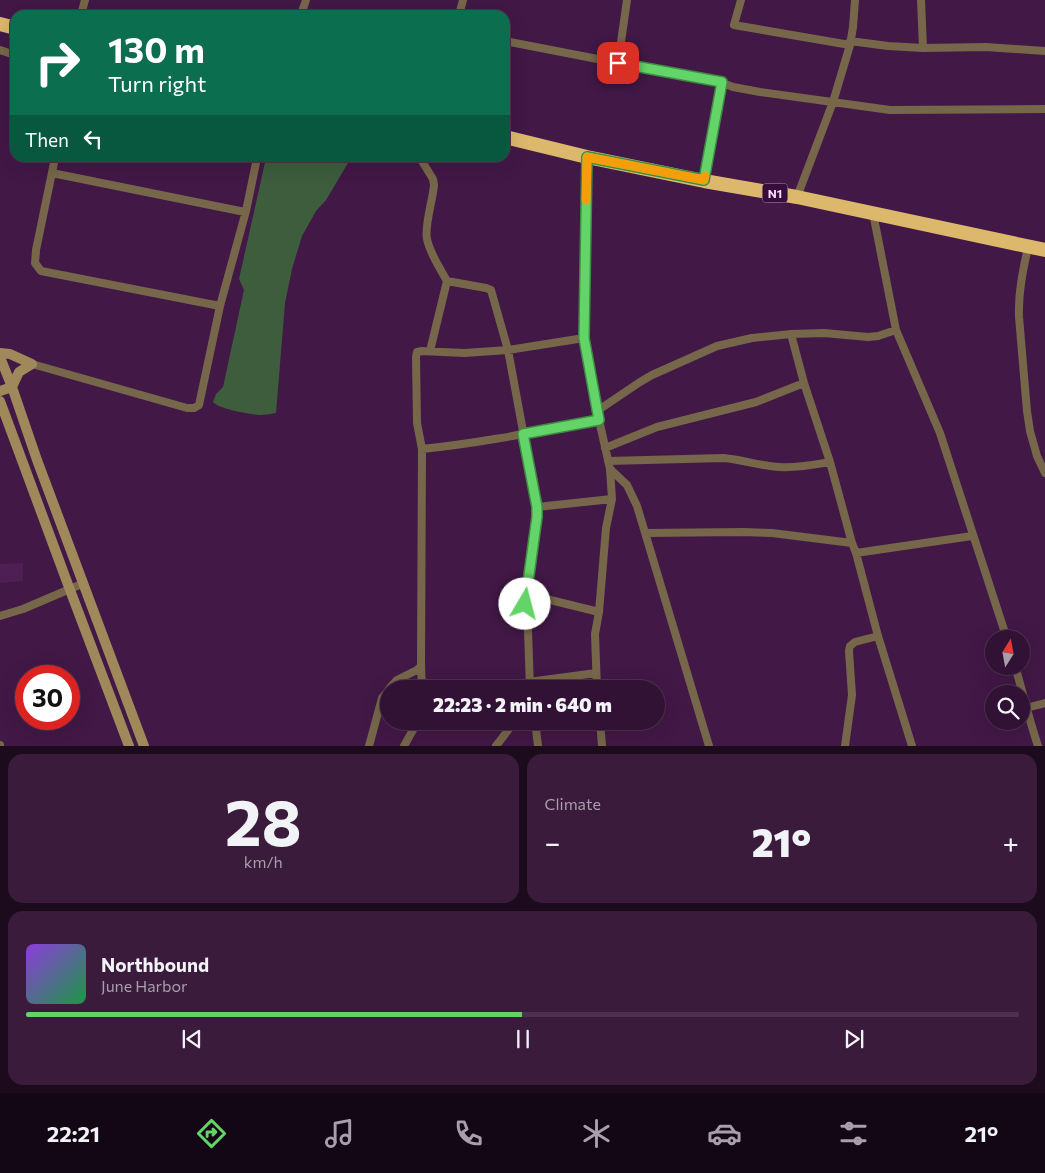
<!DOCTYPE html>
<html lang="en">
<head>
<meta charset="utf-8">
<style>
	:root { --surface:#321234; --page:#3a1b3c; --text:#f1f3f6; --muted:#a89eac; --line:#4d324f; --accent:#63d468 }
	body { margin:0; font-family:Commissioner,sans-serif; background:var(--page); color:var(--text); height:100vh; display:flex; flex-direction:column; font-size:19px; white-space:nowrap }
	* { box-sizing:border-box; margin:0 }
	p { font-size:16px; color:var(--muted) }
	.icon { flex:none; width:28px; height:28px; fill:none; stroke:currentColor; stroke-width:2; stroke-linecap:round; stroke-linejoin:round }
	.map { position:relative; height:746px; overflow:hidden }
	.drawer { display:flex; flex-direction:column; gap:8px; padding:8px; background:#1c0a1d; flex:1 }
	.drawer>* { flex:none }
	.top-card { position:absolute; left:10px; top:10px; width:500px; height:152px; border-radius:15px; box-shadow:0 5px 20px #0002,0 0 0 1px var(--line); background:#0b6e4f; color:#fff; overflow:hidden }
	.needle { width:32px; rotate:11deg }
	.controls { position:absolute; left:985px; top:630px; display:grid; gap:10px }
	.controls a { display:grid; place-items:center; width:45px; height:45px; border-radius:50%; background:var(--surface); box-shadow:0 5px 20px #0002,0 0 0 1px var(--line); font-size:25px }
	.speed { position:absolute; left:15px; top:665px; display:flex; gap:10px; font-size:25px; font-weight:700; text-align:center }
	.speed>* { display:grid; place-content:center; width:65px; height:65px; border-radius:50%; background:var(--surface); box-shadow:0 5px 20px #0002,0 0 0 1px var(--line); line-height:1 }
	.speed .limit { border:8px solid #d22; background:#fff; color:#111 }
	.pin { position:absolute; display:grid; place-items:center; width:42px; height:42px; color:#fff; margin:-21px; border-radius:10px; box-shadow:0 2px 8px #0006 }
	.me { position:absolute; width:55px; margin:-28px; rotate:8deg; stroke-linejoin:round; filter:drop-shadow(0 0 4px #0008) }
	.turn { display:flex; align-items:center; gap:18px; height:105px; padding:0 15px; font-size:22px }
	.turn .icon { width:65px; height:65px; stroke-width:2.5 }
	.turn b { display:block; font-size:35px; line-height:42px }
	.then { display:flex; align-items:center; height:48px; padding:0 15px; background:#0003; gap:10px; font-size:19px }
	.big { font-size:38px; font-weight:800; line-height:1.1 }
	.drawer .tile { flex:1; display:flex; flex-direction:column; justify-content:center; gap:8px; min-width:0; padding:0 18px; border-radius:15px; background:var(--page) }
	.drawer .dial { align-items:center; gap:0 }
	.dial b { font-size:65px; line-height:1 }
	.song { display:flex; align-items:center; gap:15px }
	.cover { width:60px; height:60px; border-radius:8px; background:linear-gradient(135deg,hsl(270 70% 55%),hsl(140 70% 35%)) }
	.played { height:5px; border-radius:2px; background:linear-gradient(90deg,var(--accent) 50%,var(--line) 50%) }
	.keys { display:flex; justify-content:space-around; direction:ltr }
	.heat { display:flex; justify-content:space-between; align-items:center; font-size:28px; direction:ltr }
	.drawer .tiles { flex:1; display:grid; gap:8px; grid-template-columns:1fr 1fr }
	.tile:last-child { grid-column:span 2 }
	.trip { position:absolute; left:380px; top:680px; width:285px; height:50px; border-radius:25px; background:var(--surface); box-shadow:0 5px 20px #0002,0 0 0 1px var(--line); font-weight:800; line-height:50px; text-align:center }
	.dock { display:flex; height:80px; justify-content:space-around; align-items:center; background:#140715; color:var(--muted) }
	.dock .icon { width:35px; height:35px }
	.dock .current { color:var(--accent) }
	.dock b { font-size:22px; color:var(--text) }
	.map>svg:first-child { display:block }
	.built { fill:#4e1f53 }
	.green { fill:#3d5d3d }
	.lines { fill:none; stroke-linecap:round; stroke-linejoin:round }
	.street { stroke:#76674a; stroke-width:8 }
	.secondary { stroke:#9f8859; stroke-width:10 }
	.highway { stroke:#dcb86c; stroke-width:14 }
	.route-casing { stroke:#408a44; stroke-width:12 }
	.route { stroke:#63d468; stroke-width:9 }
	.slow { stroke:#f59e0b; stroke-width:9 }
	.labels { text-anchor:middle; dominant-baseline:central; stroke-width:5; stroke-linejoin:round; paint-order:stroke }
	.shield { fill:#370d3b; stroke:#bd9ebf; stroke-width:1 }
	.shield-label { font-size:12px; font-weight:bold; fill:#f7dcf8 }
</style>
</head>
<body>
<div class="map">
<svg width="1045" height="746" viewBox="0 0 1045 746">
	<rect width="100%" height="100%" fill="#421846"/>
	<!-- built -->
	<path class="built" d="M23,563v18l-23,2v-19z"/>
	<!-- green -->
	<path class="green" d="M266,158h85l-25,42 -10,11 -14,25 -10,33 -7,34 -9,110c-6,1 -11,2 -17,2 -10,-1 -40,-6 -46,-13l3,-8 7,-7 21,-97 -5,-11z"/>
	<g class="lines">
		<!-- street -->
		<path class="street" d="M741,0l-7,25 116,20
			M921,0l2,48
			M81,15l4,-15
			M301,15l5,-15
			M459,15l4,-15
			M505,41l113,22 97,17 18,7 27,5 130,18 155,-1
			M850,41l38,5 35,2 63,-1 59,4
			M0,50l15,5
			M618,63l9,-63
			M587,157l-3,181 15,82 11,49 2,30 -6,29 -7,84 -4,22 2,55
			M55,158l-19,92 -1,13 6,8 179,35
			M420,158l13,21 1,6c-1,14 -10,42 -7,54 3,15 13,29 20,42l-17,70
			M52,173l193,39
			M704,181l18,-99
			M797,197l36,-95 17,-57 3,-18 2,-27
			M873,213l23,117 44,103 67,206
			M1028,247c-5,23 -10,46 -9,70l8,94 3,20 7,25 8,17
			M447,281l39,7 5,2 17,60 29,157v18l-12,78 3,27 2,59
			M791,334l13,49 26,79 22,81 4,10 22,83 34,110
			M32,364l155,44h7l5,-3 21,-99 26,-95 11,-53
			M597,411l43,-29 12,-7 65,-29 35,-8 39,-4 33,-1 44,4 10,-1 18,-6
			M605,448l52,-21 99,-25 48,-19
			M422,449c59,-6 118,-18 177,-29
			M608,461l116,-3c19,2 37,8 55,9 18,1 34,-2 51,-5
			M610,469l17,16 10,21 72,240
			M537,507l75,-8
			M646,533l97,-1 29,1 80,10
			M856,553l116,-17
			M526,594l73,18
			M0,616l23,-7 61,-26
			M1015,666c8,27 14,53 23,80
			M529,682l67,-9
			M389,689l8,-9 20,-10 4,-4
			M422,689l-1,-23 1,-217 -5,-26 -1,-66 1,-5 5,-1 42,2 44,-3 76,-12
			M1026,708l19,-5
			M535,721l3,25
			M600,721l2,25
			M0,745v1
			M369,746l13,-48 7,-8
			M404,746l14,-25
			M496,746l19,-25
			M845,746l7,-51 -3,-44 1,-5 5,-4 23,-6"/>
		<!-- secondary -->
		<path class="secondary" d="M0,353l10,1 22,10
			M0,357l12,30 25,73 107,286
			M0,391l12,-4 7,-15 13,-8
			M0,401l70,189 59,156"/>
		<!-- highway -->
		<path class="highway" d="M0,24l15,4
			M505,137l82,20 117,24 93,16 248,53"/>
	</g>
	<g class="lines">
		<!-- route casing -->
		<g class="route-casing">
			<path id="route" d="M525,604l12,-87v-10l-14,-73 76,-14 -15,-82 3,-181 117,23 18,-98 -104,-19"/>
		</g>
		<!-- route -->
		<use href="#route" class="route"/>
		<!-- slow -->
		<path class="slow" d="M586,200l1,-43 117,23 1,-4"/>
	</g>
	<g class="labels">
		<!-- shield labels -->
		<rect class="shield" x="762.5" y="183.5" width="25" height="19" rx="4"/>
		<g class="shield-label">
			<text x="775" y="193">N1</text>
		</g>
	</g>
</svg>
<div class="controls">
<a><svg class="needle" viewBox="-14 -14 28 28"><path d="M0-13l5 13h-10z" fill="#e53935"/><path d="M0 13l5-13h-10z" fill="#a89eac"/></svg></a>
<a><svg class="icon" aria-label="search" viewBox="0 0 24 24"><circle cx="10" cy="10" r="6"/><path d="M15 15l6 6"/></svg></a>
</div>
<div class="speed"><div class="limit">30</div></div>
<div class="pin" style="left:618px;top:63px;background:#d93025"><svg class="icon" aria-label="arrive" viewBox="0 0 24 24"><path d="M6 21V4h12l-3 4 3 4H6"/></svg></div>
<svg class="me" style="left:525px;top:604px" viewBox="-20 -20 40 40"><circle r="19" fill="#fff"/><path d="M0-13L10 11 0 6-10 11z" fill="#63d468"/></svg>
<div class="trip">22:23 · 2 min · 640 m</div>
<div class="top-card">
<div class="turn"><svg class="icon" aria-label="right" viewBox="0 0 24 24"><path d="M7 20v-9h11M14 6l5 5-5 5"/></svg><div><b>130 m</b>Turn right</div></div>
<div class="then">Then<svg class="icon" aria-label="left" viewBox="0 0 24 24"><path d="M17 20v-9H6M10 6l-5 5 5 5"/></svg></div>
</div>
</div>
<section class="drawer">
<div class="tiles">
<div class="tile dial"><b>28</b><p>km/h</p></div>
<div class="tile"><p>Climate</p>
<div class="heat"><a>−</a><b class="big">21°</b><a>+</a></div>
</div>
<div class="tile">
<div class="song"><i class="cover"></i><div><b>Northbound</b><p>June Harbor</p></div></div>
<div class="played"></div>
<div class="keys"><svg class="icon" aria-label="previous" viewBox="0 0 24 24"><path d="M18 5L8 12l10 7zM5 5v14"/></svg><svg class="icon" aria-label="pause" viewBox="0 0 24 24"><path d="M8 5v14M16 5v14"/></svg><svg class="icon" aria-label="next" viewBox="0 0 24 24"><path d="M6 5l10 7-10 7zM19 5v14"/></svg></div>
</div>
</div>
</section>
<nav class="dock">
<b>22:21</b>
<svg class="icon current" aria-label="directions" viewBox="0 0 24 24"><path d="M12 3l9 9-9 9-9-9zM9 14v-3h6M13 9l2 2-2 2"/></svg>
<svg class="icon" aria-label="music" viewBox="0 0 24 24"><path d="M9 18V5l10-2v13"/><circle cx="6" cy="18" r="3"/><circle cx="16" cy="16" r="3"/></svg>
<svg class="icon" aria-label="phone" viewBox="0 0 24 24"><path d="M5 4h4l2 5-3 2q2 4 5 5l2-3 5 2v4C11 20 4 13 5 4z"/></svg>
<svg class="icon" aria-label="climate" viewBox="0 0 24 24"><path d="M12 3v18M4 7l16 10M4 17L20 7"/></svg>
<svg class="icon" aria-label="car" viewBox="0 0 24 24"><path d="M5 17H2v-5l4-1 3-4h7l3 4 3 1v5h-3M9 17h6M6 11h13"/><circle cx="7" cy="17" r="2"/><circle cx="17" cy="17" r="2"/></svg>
<svg class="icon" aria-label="filters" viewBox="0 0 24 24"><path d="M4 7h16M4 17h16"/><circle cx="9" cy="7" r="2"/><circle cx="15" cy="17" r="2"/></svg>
<b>21°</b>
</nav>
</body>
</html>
